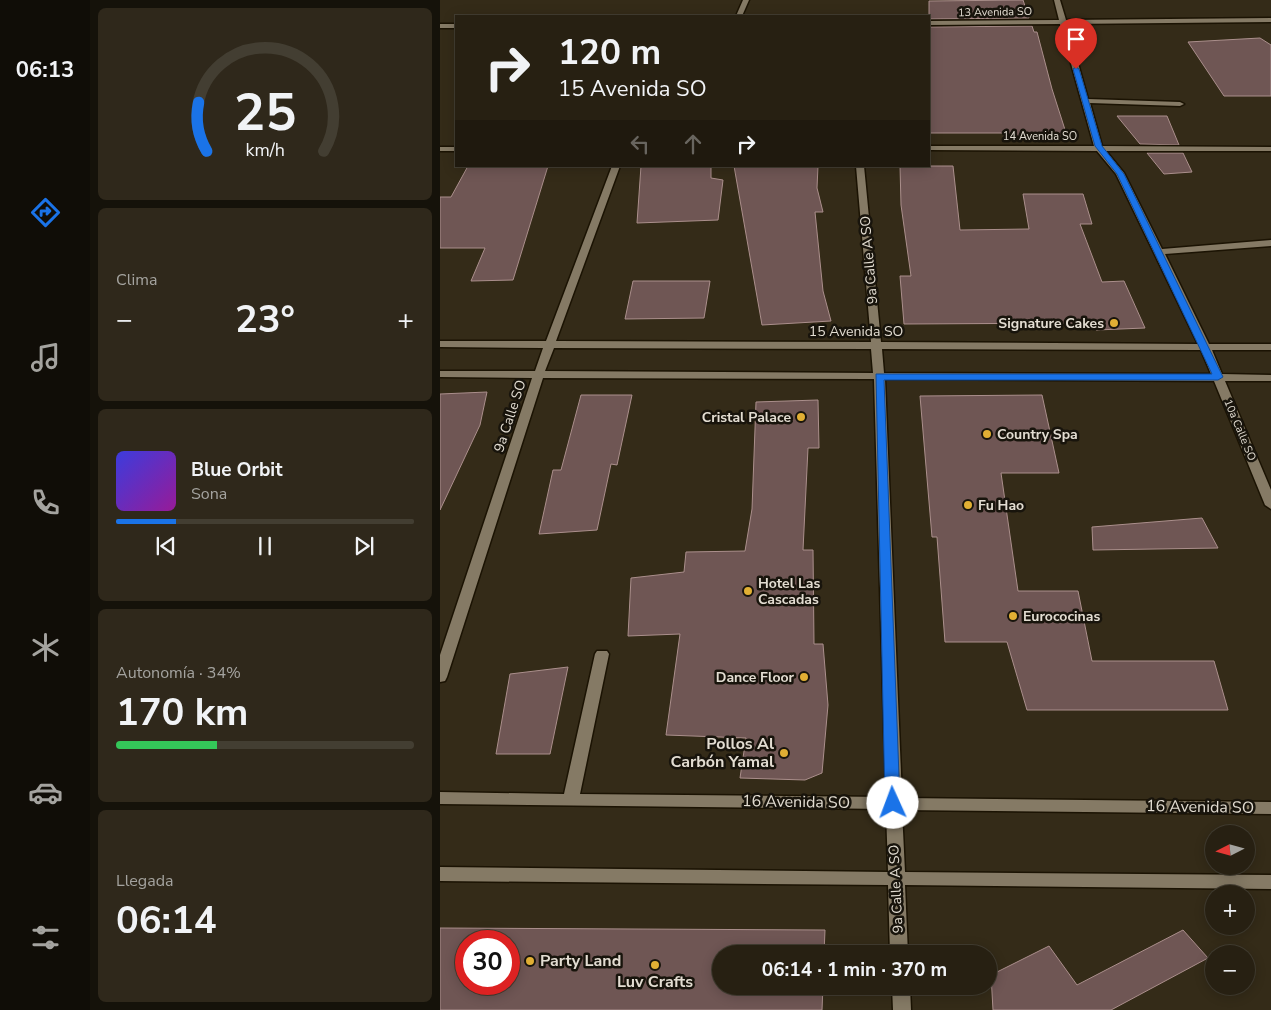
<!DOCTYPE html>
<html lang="es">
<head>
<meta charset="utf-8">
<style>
	:root { --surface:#272012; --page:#2f281b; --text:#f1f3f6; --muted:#a4a39f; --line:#433e32; --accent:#1a73e8 }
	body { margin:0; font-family:"Nunito Sans",sans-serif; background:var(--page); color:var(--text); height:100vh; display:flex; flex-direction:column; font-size:19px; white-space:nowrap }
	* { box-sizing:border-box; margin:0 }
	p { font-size:16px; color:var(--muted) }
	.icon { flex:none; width:28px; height:28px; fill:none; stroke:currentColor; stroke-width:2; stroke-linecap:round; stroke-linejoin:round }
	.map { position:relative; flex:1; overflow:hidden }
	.details { display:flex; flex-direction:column; gap:8px; padding:8px; background:#15120a; width:350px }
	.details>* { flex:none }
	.hud { position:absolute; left:15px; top:15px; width:475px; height:152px; border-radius:0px; box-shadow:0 2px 12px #0003,0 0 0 1px var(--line); background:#272012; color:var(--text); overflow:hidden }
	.needle { width:32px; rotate:264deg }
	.fabs { position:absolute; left:765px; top:825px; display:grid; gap:10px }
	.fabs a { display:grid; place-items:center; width:50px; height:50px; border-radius:50%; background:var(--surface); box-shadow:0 2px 12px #0003,0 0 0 1px var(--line); font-size:25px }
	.speed { position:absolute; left:15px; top:930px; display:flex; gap:10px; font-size:25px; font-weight:700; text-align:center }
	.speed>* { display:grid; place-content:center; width:65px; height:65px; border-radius:50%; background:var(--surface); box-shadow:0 2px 12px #0003,0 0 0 1px var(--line); line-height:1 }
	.speed .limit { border:8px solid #d22; background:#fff; color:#111 }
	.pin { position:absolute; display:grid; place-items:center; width:42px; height:42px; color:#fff; margin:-51px -21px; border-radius:50% 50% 50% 0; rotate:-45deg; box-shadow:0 0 5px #0007 }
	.pin .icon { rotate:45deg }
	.me { position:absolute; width:55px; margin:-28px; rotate:358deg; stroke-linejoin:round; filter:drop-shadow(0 0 4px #0008) }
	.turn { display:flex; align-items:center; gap:18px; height:105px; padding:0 20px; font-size:22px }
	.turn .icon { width:65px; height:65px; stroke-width:2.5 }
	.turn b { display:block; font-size:35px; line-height:42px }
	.lanes { display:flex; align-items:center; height:48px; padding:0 20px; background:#0003; justify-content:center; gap:25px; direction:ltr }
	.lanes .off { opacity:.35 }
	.big { font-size:38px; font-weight:700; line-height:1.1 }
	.details .card { flex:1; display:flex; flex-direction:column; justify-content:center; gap:8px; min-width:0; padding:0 18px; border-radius:8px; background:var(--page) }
	.details .dial { align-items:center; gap:0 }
	.dial svg { height:130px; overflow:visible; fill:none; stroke:var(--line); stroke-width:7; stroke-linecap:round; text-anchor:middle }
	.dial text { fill:var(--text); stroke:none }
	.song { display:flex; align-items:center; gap:15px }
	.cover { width:60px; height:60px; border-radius:8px; background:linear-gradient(135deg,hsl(240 70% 55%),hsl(300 70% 35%)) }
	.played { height:5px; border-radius:2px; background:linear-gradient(90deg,var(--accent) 20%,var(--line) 20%) }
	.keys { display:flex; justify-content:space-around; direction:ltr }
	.heat { display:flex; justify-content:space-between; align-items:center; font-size:28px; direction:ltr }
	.charge { height:8px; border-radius:4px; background:linear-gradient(90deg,#34c759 34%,var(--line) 0) }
	.trip { position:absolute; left:272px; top:945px; width:285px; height:50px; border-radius:25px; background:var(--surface); box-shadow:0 2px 12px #0003,0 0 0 1px var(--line); font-weight:700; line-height:50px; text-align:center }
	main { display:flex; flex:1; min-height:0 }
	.tab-bar { display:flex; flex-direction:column; width:90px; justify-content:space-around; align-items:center; background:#100d07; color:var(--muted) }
	.tab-bar .icon { width:35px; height:35px }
	.tab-bar .selected { color:var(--accent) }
	.tab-bar b { font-size:22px; color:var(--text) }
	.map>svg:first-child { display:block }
	.building { fill:#6f5654; stroke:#ab8f8c; fill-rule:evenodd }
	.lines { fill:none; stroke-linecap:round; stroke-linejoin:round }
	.minor-casing { stroke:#1b1303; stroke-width:3 }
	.minor { fill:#857a65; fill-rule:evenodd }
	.route { fill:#1a73e8; stroke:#114b97 }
	.poi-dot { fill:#e1af34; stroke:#18140c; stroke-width:2 }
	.labels { text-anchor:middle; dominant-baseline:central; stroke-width:5; stroke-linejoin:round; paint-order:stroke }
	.far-street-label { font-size:11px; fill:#e3ddd2; stroke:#18140c }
	.street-label { font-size:14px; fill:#e3ddd2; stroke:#18140c }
	.poi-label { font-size:14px; font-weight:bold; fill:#e3ddd2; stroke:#18140c; text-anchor:start }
	.near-poi-label { font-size:16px; font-weight:bold; fill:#e3ddd2; stroke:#18140c; text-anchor:end }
	.near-street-label { font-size:16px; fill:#e3ddd2; stroke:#18140c }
</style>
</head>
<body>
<main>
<nav class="tab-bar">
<b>06:13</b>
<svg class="icon selected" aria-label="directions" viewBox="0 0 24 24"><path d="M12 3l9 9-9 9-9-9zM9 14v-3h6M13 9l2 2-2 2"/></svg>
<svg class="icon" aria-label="music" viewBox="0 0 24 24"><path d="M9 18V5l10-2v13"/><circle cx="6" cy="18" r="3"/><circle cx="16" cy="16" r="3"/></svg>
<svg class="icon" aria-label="phone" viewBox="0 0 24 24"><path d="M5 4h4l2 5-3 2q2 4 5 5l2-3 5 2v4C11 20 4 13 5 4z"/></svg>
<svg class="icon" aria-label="climate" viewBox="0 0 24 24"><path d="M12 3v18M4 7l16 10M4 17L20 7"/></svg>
<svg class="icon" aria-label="car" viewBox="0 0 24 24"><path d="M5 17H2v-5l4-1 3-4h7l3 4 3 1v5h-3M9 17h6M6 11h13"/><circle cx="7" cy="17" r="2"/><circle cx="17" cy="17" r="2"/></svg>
<svg class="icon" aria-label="filters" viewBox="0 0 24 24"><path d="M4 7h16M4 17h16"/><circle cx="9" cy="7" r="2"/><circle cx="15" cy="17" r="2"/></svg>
</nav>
<section class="details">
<div class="card dial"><svg viewBox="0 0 100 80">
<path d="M14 69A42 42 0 1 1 86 69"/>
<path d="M14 69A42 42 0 0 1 9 39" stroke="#1a73e8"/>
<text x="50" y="56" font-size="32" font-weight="700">25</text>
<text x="50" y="72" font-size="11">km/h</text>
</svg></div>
<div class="card"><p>Clima</p>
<div class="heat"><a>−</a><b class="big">23°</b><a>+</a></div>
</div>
<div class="card">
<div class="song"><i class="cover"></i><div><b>Blue Orbit</b><p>Sona</p></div></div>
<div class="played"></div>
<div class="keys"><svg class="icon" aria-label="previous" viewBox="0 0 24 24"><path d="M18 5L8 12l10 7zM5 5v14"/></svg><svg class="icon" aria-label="pause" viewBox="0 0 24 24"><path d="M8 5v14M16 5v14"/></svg><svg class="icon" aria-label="next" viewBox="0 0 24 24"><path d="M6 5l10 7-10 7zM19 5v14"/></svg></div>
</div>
<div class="card"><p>Autonomía · 34%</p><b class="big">170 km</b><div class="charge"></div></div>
<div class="card"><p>Llegada</p><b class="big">06:14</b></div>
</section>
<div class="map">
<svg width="831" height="1010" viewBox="0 0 831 1010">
	<rect width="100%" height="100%" fill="#342b18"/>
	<!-- building -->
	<path class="building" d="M583,0l6,18 -100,1v-18z
		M592,26l2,6h3l15,57 15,47 -62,1 -2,-4h-74v-106z
		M820,38l11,7v51h-47l-36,-54z
		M677,116h50l12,29 -39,-1z
		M707,153h36l9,19 -28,2z
		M28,166h80l-35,114 -42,1 14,-33h-45v-51h11z
		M201,166h70v12l12,2 -5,40 -81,3z
		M294,166h84l-1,22 6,24h-8l8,79 8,30 -69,4z
		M460,166h53l7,64 69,-1 -6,-35h60l9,30h-12l22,58 22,-1 21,47 -49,2 -2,-7 -190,1 -4,-48h11l-10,-71z
		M193,281h77l-6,37 -79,1z
		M47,392l-7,33 -40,85v-116z
		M141,395h51l-15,70 -6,-1 -14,66 -58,4 14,-64h8z
		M602,395l17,78h-58l17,118h60l14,70h122l14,49h-201l-20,-68h-62l-8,-105h-5l-12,-141z
		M378,400l1,48h-11l-5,102h10l1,94h9l5,61 -6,68 -17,7 -65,-2 6,-40 -80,-3 14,-101 -52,2 3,-58 53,-6 2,-20 59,-1 7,-42 4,-107z
		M762,518l16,30 -125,2 -1,-23z
		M128,667l-18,87h-54l14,-80z
		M0,928l385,2 -1,24h-103v32h102l-1,24h-382zM26,941h43v43h-43z
		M743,930l25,28 -97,52h-118l-2,-35 58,-29 28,39z"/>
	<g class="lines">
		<!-- minor casing -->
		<g class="minor-casing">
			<path id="minor" d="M303,0h6l-7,16h-6z
				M614,0h6l6,20 205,-2v4l-204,2 21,75 92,3 4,2 -4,2 -90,-3 12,43 169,1v4h-165l18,22 38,76 109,-9v6l-106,8 44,90h62v6h-59l10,24 49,1v6h-46l46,109v19l-6,-4 -51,-124 -329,-2 17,419 369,4v12l-369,-4 3,62 366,3v14l-366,-4 3,69h-18l-2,-69 -448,-4v-14l448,5 -2,-63 -446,-5v-12l124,2 31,-140 2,-3h10l2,3 -29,140 306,3 -12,-418 -331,-1 -96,299 -2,4 -5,1v-27l92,-277 -92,-1v-6h95l8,-23 -103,-1v-6h106l66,-175h8l-64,175 315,1 -15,-176h8l17,176 317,2 -82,-170 -19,-23 -168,-1v-4h165l-34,-122 -131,1v-4l130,-1zM114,348l317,1 2,24 -328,-2zM442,349l319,1 10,24 -327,-1z
				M0,24h16v4h-16z
				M0,147h16v4h-16z
				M452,986h18l1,24h-18z"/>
		</g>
		<!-- minor -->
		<use href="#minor" class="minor"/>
	</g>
	<!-- route -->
	<path class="route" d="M636,67l3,2 23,77 22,28 99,203 -5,3h-334l16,423 -2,4h-10l-3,-4 -9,-429h336l-95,-200 -22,-28 -22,-77z"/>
	<!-- markers -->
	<g class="poi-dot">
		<circle cx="674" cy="323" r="5"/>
		<circle cx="361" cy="417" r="5"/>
		<circle cx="547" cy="434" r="5"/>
		<circle cx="528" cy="505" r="5"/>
		<circle cx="308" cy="591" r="5"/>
		<circle cx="573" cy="616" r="5"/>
		<circle cx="364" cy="677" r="5"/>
		<circle cx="344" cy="753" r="5"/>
		<circle cx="90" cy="961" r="5"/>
		<circle cx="215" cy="965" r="5"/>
	</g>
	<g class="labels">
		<!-- far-street labels -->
		<g class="far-street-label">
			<text transform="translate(555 12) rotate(-1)">13 Avenida SO</text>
			<text x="600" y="136">14 Avenida SO</text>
			<text transform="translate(800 430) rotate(67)">10a Calle SO</text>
		</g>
		<!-- street labels -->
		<g class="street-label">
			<text transform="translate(429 260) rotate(-95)">9a Calle A SO</text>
			<text x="416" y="331">15 Avenida SO</text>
			<text transform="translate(70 416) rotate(-72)">9a Calle SO</text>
			<text transform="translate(456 889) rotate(-93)">9a Calle A SO</text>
		</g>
		<!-- poi labels -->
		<g class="poi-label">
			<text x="664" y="323" text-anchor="end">Signature Cakes</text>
			<text x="351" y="417" text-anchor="end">Cristal Palace</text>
			<text x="557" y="434">Country Spa</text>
			<text x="538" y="505">Fu Hao</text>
			<text x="318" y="583">Hotel Las<tspan x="318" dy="16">Cascadas</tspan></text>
			<text x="583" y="616">Eurococinas</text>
			<text x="354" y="677" text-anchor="end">Dance Floor</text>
		</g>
		<!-- near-poi labels -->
		<g class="near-poi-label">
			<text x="334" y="744">Pollos Al<tspan x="334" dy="18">Carbón Yamal</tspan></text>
			<text x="100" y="961" text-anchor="start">Party Land</text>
			<text x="215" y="982" text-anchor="middle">Luv Crafts</text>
		</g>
		<!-- near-street labels -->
		<g class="near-street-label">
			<text transform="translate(356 802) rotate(1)">16 Avenida SO</text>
			<text transform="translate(760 807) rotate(1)">16 Avenida SO</text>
		</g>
	</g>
</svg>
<div class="fabs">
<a><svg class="needle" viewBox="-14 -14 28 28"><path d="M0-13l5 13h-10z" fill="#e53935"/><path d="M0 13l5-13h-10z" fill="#a4a39f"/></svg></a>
<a>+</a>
<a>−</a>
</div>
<div class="speed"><div class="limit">30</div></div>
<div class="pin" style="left:636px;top:69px;background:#d93025"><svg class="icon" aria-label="arrive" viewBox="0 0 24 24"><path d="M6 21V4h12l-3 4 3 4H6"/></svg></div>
<svg class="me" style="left:453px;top:803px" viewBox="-20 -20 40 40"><circle r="19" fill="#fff"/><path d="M0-13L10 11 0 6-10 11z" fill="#1a73e8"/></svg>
<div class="trip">06:14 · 1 min · 370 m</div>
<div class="hud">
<div class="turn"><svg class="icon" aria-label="right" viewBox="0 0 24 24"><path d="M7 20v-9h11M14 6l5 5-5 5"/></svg><div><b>120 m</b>15 Avenida SO</div></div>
<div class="lanes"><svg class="icon off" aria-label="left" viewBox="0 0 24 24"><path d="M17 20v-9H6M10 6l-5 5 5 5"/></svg><svg class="icon off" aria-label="ahead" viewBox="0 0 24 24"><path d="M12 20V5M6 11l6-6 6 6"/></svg><svg class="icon" aria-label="right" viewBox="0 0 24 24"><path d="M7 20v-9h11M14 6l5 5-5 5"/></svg></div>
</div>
</div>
</main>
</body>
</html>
